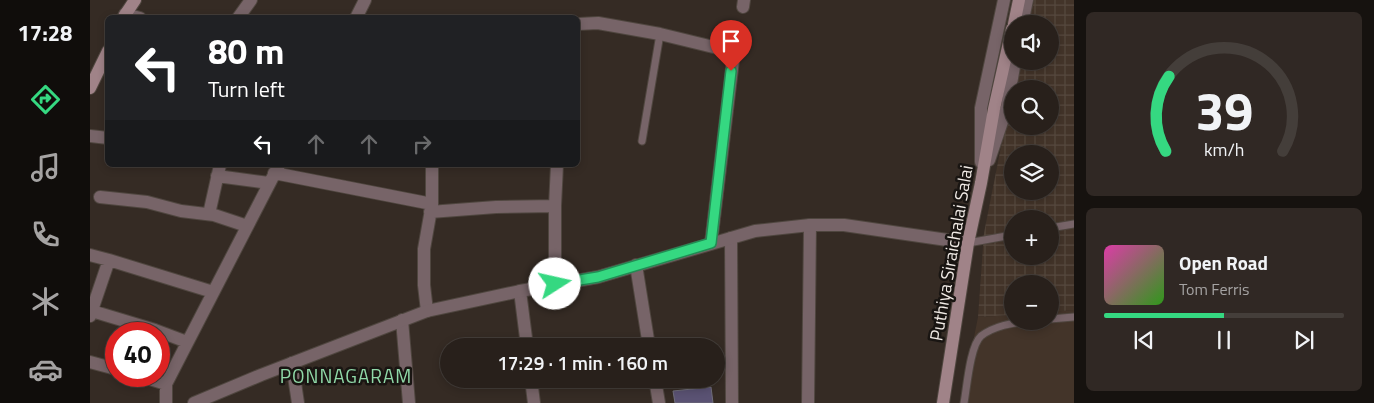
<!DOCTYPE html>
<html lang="en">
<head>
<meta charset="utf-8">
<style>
	:root { --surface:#28201b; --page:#302824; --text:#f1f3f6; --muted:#a5a3a3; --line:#443e3a; --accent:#35d881 }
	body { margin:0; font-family:"Titillium Web",sans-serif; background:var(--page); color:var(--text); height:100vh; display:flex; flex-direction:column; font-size:19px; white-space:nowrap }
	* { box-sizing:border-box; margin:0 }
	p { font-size:16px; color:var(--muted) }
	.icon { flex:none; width:28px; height:28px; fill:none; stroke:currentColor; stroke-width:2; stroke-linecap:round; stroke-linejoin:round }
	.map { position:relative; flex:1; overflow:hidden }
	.details { display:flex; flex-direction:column; gap:12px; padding:12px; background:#16120f; width:300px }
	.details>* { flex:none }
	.banner { position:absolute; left:15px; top:15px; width:475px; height:152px; border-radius:8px; box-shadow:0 2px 8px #0003,0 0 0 1px var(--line); background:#202124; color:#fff; overflow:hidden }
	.fabs { position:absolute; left:914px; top:15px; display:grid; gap:10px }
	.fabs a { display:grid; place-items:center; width:55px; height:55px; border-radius:50%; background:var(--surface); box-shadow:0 2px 8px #0003,0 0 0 1px var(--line); font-size:25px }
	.speed { position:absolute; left:15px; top:322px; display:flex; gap:10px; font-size:25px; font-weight:700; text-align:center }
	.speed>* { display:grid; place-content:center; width:65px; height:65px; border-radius:50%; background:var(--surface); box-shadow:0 2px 8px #0003,0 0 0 1px var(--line); line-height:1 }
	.speed .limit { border:8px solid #d22; background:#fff; color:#111 }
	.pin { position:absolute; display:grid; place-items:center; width:42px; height:42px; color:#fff; margin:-51px -21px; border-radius:50% 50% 50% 0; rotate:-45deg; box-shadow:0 0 5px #0007 }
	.pin .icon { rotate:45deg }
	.me { position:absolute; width:55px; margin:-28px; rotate:80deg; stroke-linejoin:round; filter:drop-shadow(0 0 4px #0008) }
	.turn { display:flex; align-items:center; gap:18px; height:105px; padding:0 20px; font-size:22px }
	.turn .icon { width:65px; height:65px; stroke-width:2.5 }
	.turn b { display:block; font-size:35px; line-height:42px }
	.lanes { display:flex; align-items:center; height:48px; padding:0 20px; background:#0003; justify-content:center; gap:25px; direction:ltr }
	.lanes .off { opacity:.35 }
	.details .widget { flex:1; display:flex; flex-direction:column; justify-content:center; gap:8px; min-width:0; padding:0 18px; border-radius:8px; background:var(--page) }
	.details .dial { align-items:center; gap:0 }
	.dial svg { height:130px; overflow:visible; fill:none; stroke:var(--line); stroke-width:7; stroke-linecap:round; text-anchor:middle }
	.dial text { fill:var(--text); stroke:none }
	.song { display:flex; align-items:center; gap:15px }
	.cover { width:60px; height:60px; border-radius:8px; background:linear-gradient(135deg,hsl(320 70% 55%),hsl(110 70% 35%)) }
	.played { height:5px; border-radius:2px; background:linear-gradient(90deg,var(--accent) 50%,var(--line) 50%) }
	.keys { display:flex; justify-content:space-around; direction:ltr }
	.trip { position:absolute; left:350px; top:338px; width:285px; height:50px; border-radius:25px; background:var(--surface); box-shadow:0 2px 8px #0003,0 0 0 1px var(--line); font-weight:600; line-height:50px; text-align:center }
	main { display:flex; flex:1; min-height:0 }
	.tabs { display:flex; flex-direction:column; width:90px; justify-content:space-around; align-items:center; background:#100d0b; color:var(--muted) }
	.tabs .icon { width:35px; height:35px }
	.tabs .current { color:var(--accent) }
	.tabs b { font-size:22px; color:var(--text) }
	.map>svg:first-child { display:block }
	.built { fill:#433429 }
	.industrial { fill:url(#industrial-grid); fill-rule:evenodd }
	.building { fill:#5a5273; stroke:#716f7b }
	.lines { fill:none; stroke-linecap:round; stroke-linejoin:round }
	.service-casing { stroke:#4f463f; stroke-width:9 }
	.minor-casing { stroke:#4f463f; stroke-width:14 }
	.tertiary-casing { stroke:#4f463f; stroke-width:14 }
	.secondary-casing { stroke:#4f463f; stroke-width:14 }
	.service { stroke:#776468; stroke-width:7 }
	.minor { stroke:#776468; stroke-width:12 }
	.tertiary { stroke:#776468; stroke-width:12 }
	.secondary { stroke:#a08388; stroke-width:12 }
	.route-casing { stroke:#228c54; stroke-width:12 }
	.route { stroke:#35d881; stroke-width:9 }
	.labels { text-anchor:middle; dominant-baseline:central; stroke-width:5; stroke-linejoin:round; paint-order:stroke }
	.street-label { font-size:18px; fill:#f1ebe6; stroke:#191512 }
	.neighbourhood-label { font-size:19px; letter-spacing:1px; fill:#90d9a8; stroke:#191512 }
</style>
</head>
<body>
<main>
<nav class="tabs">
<b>17:28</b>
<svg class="icon current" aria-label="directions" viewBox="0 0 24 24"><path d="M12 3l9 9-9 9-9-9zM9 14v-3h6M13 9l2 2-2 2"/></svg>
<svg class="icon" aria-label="music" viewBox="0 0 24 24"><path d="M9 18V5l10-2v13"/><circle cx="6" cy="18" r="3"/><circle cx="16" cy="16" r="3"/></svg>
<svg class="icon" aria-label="phone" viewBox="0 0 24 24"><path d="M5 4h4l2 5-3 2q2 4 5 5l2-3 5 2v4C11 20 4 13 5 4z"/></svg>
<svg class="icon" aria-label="climate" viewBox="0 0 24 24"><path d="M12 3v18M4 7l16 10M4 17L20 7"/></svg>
<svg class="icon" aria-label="car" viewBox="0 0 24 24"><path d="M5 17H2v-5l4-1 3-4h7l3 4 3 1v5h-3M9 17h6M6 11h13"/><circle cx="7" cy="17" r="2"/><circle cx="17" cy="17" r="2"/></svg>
</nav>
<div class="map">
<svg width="984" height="403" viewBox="0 0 984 403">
	<defs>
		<pattern id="industrial-grid" width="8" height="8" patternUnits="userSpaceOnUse" patternTransform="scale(1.25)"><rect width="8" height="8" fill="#433429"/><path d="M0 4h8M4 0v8" fill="none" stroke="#55483e"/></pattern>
	</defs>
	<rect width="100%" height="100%" fill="#352b24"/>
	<!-- built -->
	<path class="built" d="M984,310v93h-113l17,-86 34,-2v6h38v-9z"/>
	<!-- industrial -->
	<path class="industrial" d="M941,0h43v310l-24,2v-28h-38v31l-34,2 6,-84 28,-142v35h38v-37h-37l5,-28h32v-37h-24zM922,154h38v37h-38zM922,219h38v37h-38z"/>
	<!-- building -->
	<path class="building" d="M621,387l2,16h-38l-2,-12z"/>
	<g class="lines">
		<!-- service casing -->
		<g class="service-casing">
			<path id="service" d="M552,141l18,-107
				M960,228l24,-4
				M878,243l44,-8
				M960,319l24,-2
				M874,403c3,-16 6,-57 17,-67 13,-10 31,-13 47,-15"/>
		</g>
		<!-- minor casing -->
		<g class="minor-casing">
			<path id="minor" d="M653,7l1,-7
				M35,14l15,4
				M148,18l13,-18
				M266,18l9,-18
				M488,24l20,-1 62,11 74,18 -23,191
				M932,24l5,-24
				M0,136l18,2
				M899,160l18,-53 8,-46
				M891,162v-54l23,-108
				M184,173l158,31
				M127,176l52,7
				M10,197l47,5 34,9 33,4 33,11
				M340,212l66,-5 59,-1
				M119,214l11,-49
				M641,238l1,165
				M0,255l19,5 104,32
				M546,265l13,81
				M465,284v-78l2,-41
				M430,291l7,55
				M2,311l63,19 32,12
				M337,311l-3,-26v-36l8,-45v-39
				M0,316l19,-56
				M312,320l7,83
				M0,362l26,7
				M202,363l6,40
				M50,376l26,8
				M441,379l3,24
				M565,379l4,24
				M76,403v-19l113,-219
				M718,403l2,-178"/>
		</g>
		<!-- tertiary casing -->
		<g class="tertiary-casing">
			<path id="tertiary" d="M104,403l67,-28 166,-64 93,-20 78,-14 157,-46 55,-6h34l124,18"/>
		</g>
		<!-- secondary casing -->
		<g class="secondary-casing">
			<path id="secondary" d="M33,18l12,-18
				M924,24l5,-24
				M0,88l18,-37
				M853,403l25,-160 13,-60 13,-74 18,-80"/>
		</g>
		<!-- service -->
		<use href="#service" class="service"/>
		<!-- minor -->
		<use href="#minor" class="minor"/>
		<!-- tertiary -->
		<use href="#tertiary" class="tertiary"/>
		<!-- secondary -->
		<use href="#secondary" class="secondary"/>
	</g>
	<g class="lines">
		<!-- route casing -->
		<g class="route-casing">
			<path id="route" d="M465,284l43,-7 113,-34 20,-172"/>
		</g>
		<!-- route -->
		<use href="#route" class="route"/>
	</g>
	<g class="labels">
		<!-- street labels -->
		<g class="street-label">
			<text transform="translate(861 253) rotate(-80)">Puthiya Siraichalai Salai</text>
		</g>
		<!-- neighbourhood labels -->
		<g class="neighbourhood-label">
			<text x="256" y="375">PONNAGARAM</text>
		</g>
	</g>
</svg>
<div class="fabs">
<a><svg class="icon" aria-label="sound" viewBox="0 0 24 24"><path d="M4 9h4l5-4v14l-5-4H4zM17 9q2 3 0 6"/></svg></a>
<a><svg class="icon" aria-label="search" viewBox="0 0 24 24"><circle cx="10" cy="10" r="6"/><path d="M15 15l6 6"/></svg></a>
<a><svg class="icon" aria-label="layers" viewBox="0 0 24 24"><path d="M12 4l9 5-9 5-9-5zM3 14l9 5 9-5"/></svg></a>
<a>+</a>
<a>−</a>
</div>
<div class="speed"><div class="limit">40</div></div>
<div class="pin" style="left:641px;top:71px;background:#d93025"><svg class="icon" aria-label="arrive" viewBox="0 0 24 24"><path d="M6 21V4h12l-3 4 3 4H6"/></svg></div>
<svg class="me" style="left:465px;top:284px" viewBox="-20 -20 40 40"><circle r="19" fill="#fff"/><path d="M0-13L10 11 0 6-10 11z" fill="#35d881"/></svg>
<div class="trip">17:29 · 1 min · 160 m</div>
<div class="banner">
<div class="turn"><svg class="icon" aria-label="left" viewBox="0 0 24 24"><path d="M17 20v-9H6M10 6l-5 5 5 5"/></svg><div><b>80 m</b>Turn left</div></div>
<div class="lanes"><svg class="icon" aria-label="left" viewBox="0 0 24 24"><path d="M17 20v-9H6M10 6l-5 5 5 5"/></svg><svg class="icon off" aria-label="ahead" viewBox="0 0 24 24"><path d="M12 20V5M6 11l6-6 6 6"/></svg><svg class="icon off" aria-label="ahead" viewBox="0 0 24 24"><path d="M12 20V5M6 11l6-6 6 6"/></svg><svg class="icon off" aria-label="right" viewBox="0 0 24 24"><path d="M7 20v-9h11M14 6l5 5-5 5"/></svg></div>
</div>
</div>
<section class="details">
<div class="widget dial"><svg viewBox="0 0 100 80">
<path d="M14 69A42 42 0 1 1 86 69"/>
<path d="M14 69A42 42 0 0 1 16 23" stroke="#35d881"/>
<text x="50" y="56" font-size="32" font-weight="700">39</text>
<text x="50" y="72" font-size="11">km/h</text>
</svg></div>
<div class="widget">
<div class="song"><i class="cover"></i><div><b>Open Road</b><p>Tom Ferris</p></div></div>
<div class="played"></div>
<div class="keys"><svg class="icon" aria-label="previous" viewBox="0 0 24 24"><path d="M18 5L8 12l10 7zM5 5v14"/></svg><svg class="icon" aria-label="pause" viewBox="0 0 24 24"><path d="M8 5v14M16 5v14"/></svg><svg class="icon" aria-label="next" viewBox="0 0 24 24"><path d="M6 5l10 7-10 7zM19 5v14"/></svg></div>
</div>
</section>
</main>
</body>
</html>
